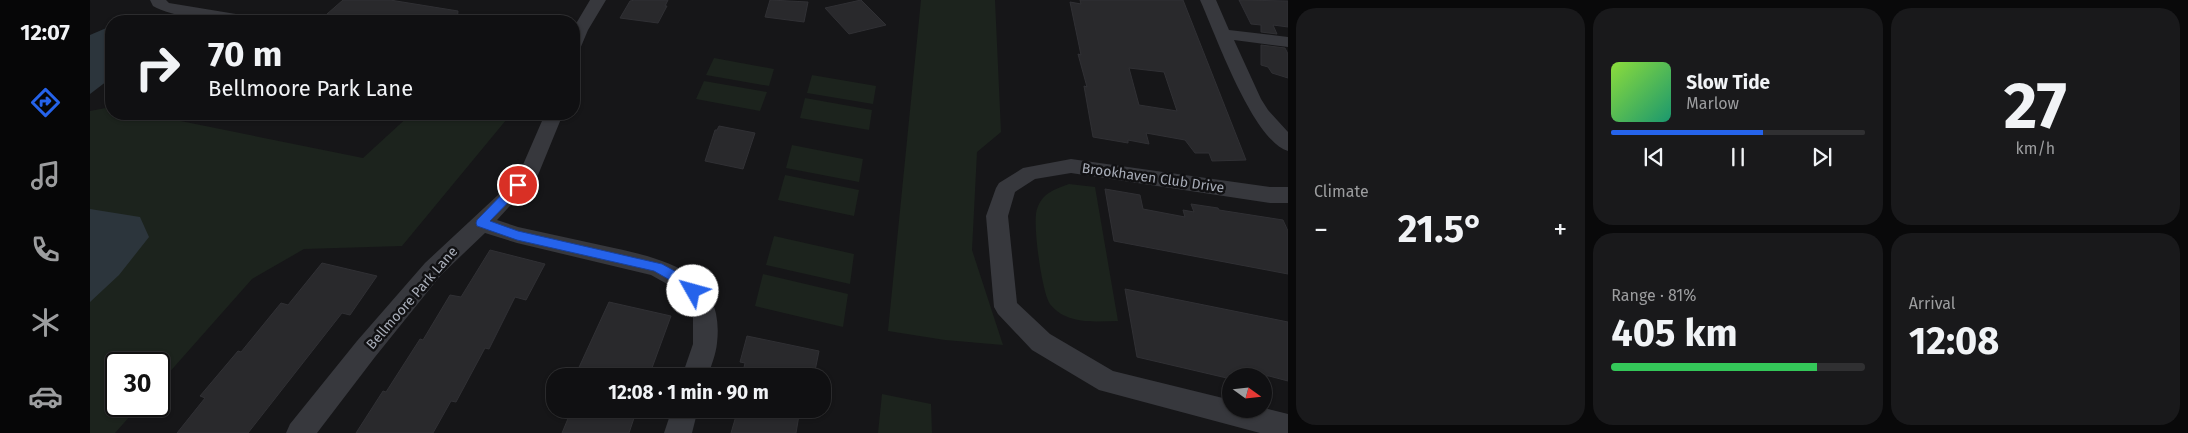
<!DOCTYPE html>
<html lang="en">
<head>
<meta charset="utf-8">
<style>
	:root { --surface:#101012; --page:#19191b; --text:#f1f3f6; --muted:#9c9d9f; --line:#303032; --accent:#2563eb }
	body { margin:0; font-family:"Fira Sans",sans-serif; background:var(--page); color:var(--text); height:100vh; display:flex; flex-direction:column; font-size:19px; white-space:nowrap }
	* { box-sizing:border-box; margin:0 }
	p { font-size:16px; color:var(--muted) }
	.icon { flex:none; width:28px; height:28px; fill:none; stroke:currentColor; stroke-width:2; stroke-linecap:round; stroke-linejoin:round }
	.map { position:relative; flex:1; overflow:hidden }
	.details { display:flex; flex-direction:column; gap:8px; padding:8px; background:#09090a; width:900px }
	.details>* { flex:none }
	.banner { position:absolute; left:15px; top:15px; width:475px; height:105px; border-radius:20px; box-shadow:0 1px 4px #0004,0 0 0 1px var(--line); background:#101012; color:var(--text); overflow:hidden }
	.needle { width:32px; rotate:105deg }
	.buttons { position:absolute; left:1132px; top:368px; display:grid; gap:10px }
	.buttons a { display:grid; place-items:center; width:50px; height:50px; border-radius:50%; background:var(--surface); box-shadow:0 1px 4px #0004,0 0 0 1px var(--line); font-size:25px }
	.speed { position:absolute; left:15px; top:352px; display:flex; gap:10px; font-size:25px; font-weight:700; text-align:center }
	.speed>* { display:grid; place-content:center; width:65px; height:65px; border-radius:50%; background:var(--surface); box-shadow:0 1px 4px #0004,0 0 0 1px var(--line); line-height:1 }
	.speed .limit { border:2px solid #111; border-radius:8px; background:#fff; color:#111 }
	.pin { position:absolute; display:grid; place-items:center; width:42px; height:42px; color:#fff; margin:-21px; border:2px solid #fff; border-radius:50%; box-shadow:0 1px 5px #0007 }
	.me { position:absolute; width:55px; margin:-28px; rotate:308deg; stroke-linejoin:round; filter:drop-shadow(0 0 4px #0008) }
	.turn { display:flex; align-items:center; gap:18px; height:105px; padding:0 20px; font-size:22px }
	.turn .icon { width:65px; height:65px; stroke-width:2.5 }
	.turn b { display:block; font-size:35px; line-height:42px }
	.big { font-size:38px; font-weight:700; line-height:1.1 }
	.details .widget { flex:1; display:flex; flex-direction:column; justify-content:center; gap:8px; min-width:0; padding:0 18px; border-radius:20px; background:var(--page) }
	.details .dial { align-items:center; gap:0 }
	.dial b { font-size:65px; line-height:1 }
	.song { display:flex; align-items:center; gap:15px }
	.cover { width:60px; height:60px; border-radius:8px; background:linear-gradient(135deg,hsl(90 70% 55%),hsl(160 70% 35%)) }
	.played { height:5px; border-radius:2px; background:linear-gradient(90deg,var(--accent) 60%,var(--line) 60%) }
	.keys { display:flex; justify-content:space-around; direction:ltr }
	.heat { display:flex; justify-content:space-between; align-items:center; font-size:28px; direction:ltr }
	.charge { height:8px; border-radius:4px; background:linear-gradient(90deg,#34c759 81%,var(--line) 0) }
	.details .tiles { flex:1; display:grid; gap:8px; grid-template-columns:repeat(3,1fr) }
	.widget:first-child { grid-row:span 2 }
	.trip { position:absolute; left:456px; top:368px; width:285px; height:50px; border-radius:20px; background:var(--surface); box-shadow:0 1px 4px #0004,0 0 0 1px var(--line); font-weight:700; line-height:50px; text-align:center }
	main { display:flex; flex:1; min-height:0 }
	.menu { display:flex; flex-direction:column; width:90px; justify-content:space-around; align-items:center; background:#060607; color:var(--muted) }
	.menu .icon { width:35px; height:35px }
	.menu .selected { color:var(--accent) }
	.menu b { font-size:22px; color:var(--text) }
	.map>svg:first-child { display:block }
	.green { fill:#1c231d }
	.water { fill:#2c353c }
	.building { fill:#29292c; stroke:#303034; fill-rule:evenodd }
	.lines { fill:none; stroke-linecap:round; stroke-linejoin:round }
	.street { fill:#37383d; fill-rule:evenodd }
	.route { fill:#2563eb; stroke:#184099 }
	.labels { text-anchor:middle; dominant-baseline:central; stroke-width:5; stroke-linejoin:round; paint-order:stroke }
	.street-label { font-size:14px; fill:#a8adb8; stroke:#111113 }
</style>
</head>
<body>
<main>
<nav class="menu">
<b>12:07</b>
<svg class="icon selected" aria-label="directions" viewBox="0 0 24 24"><path d="M12 3l9 9-9 9-9-9zM9 14v-3h6M13 9l2 2-2 2"/></svg>
<svg class="icon" aria-label="music" viewBox="0 0 24 24"><path d="M9 18V5l10-2v13"/><circle cx="6" cy="18" r="3"/><circle cx="16" cy="16" r="3"/></svg>
<svg class="icon" aria-label="phone" viewBox="0 0 24 24"><path d="M5 4h4l2 5-3 2q2 4 5 5l2-3 5 2v4C11 20 4 13 5 4z"/></svg>
<svg class="icon" aria-label="climate" viewBox="0 0 24 24"><path d="M12 3v18M4 7l16 10M4 17L20 7"/></svg>
<svg class="icon" aria-label="car" viewBox="0 0 24 24"><path d="M5 17H2v-5l4-1 3-4h7l3 4 3 1v5h-3M9 17h6M6 11h13"/><circle cx="7" cy="17" r="2"/><circle cx="17" cy="17" r="2"/></svg>
</nav>
<div class="map">
<svg width="1198" height="433" viewBox="0 0 1198 433">
	<rect width="100%" height="100%" fill="#161618"/>
	<!-- green -->
	<path class="green" d="M831,0h74l6,132 -24,20 -5,98 31,95 -58,-5 -57,-9z
		M624,58l60,11 -5,17 -63,-11z
		M722,75l64,11 -3,18 -66,-11z
		M614,81l63,11 -7,19 -64,-12z
		M715,98l67,12 -3,20 -69,-12z
		M21,107v7h35l217,44 48,-44h100l-109,132 -98,3 -52,30 -93,105v-20h-43v42h23l-24,27h-25v-322z
		M702,145l71,14 -4,23 -73,-14z
		M695,175l74,15 -5,26 -76,-16z
		M979,184l26,3 23,134c-19,0 -39,3 -57,-7 -3,-2 -9,-7 -11,-10 -8,-11 -18,-82 -13,-95 6,-17 17,-19 32,-25z
		M684,236l80,18 -4,30 -84,-19z
		M673,274l85,20 -5,33 -88,-21z
		M792,394l49,10 1,29h-54z"/>
	<!-- water -->
	<path class="water" d="M21,26v52l-21,16v-59z
		M0,209l50,8 9,20 -30,38 -29,27z"/>
	<!-- building -->
	<path class="building" d="M253,0h47l68,11 -1,10h-83l-47,-7z
		M545,0h33l-3,6h2l-9,17 -38,-5 10,-17z
		M680,0l38,2 -4,20 -39,-5z
		M771,0l25,25 -37,9 -24,-26z
		M990,0h103l63,160 -34,1 -3,-8h-14l-10,-13 -39,-7 3,11 -21,-4v3l-35,-6 -9,-51 3,1 -9,-33 3,1 -11,-53 11,2zM1039,68l35,4 13,39 -38,-6z
		M1149,0l49,1v26l-15,-2 4,9 -16,-2v-7l-10,-1z
		M1171,45l24,3 3,6v24l-16,-5 -4,-6 -7,-2z
		M629,126l36,7 -12,36 -38,-8 10,-31h2z
		M1015,189l35,6 3,14 42,8 -2,-7 11,2 -3,-8 27,4 1,2 64,10 5,11v43l-174,-33z
		M400,250l55,14 -19,36 -11,-3 -26,52 -4,-1 -29,54 -5,-1 -18,32h-77l27,-42 3,1 34,-53 3,1 27,-45 11,2z
		M232,263l55,13 -27,39 -8,-2 -94,120h-71l28,-35 -5,-2 38,-45 3,1 40,-49 7,2z
		M1035,289l163,33v59l-19,-5h-38v3l-94,-22z
		M519,302l62,14 -22,60h-74z
		M657,336l72,15 -5,25h-72l3,-13 -5,-1z
		M482,409h65l-8,24h-67z
		M648,409h62l-4,24h-65z"/>
	<g class="lines">
		<!-- street -->
		<path class="street" d="M60,0h16l3,3 79,13 6,2 2,3c-26,2 -81,-2 -103,-15z
			M500,0h16l-18,30 -8,19 -6,2v-24z
			M1110,0h16l13,30 59,7v10l-54,-7 27,59 7,11 20,22v19c-35,-10 -73,-118 -88,-151z
			M455,114h18l-25,61 -41,45 21,7c32,7 64,14 96,21 54,12 111,26 103,95 -1,11 -6,23 -9,33h-26l11,-32v-26l-4,-15 -11,-13 -27,-15 -134,-32 -32,-10 -44,42 -66,82 -58,76h-31l4,-9 67,-83 68,-78 73,-68 24,-28z
			M981,159l199,28h18v16h-18l-199,-30 -36,6 -20,13 -7,24 9,87 33,31 63,37 118,29v9l33,-1 24,6v19h-28l-161,-43 -67,-40 -34,-36 -4,-7 -8,-91 10,-28 3,-5 24,-15z
			M582,409h26l-6,24h-28z"/>
	</g>
	<!-- route -->
	<path class="route" d="M428,181l5,4 -1,3 -32,33 28,10 144,33 29,16 8,11 -2,4h-8l-7,-8 -28,-16 -137,-31 -40,-14 -1,-3 1,-3 37,-38z"/>
	<g class="labels">
		<!-- street labels -->
		<g class="street-label">
			<text transform="translate(1063 178) rotate(8)">Brookhaven Club Drive</text>
			<text transform="translate(322 298) rotate(-49)">Bellmoore Park Lane</text>
		</g>
	</g>
</svg>
<div class="buttons">
<a><svg class="needle" viewBox="-14 -14 28 28"><path d="M0-13l5 13h-10z" fill="#e53935"/><path d="M0 13l5-13h-10z" fill="#9c9d9f"/></svg></a>
</div>
<div class="speed"><div class="limit">30</div></div>
<div class="pin" style="left:428px;top:185px;background:#d93025"><svg class="icon" aria-label="arrive" viewBox="0 0 24 24"><path d="M6 21V4h12l-3 4 3 4H6"/></svg></div>
<svg class="me" style="left:603px;top:291px" viewBox="-20 -20 40 40"><circle r="19" fill="#fff"/><path d="M0-13L10 11 0 6-10 11z" fill="#2563eb"/></svg>
<div class="trip">12:08 · 1 min · 90 m</div>
<div class="banner">
<div class="turn"><svg class="icon" aria-label="right" viewBox="0 0 24 24"><path d="M7 20v-9h11M14 6l5 5-5 5"/></svg><div><b>70 m</b>Bellmoore Park Lane</div></div>
</div>
</div>
<section class="details">
<div class="tiles">
<div class="widget"><p>Climate</p>
<div class="heat"><a>−</a><b class="big">21.5°</b><a>+</a></div>
</div>
<div class="widget">
<div class="song"><i class="cover"></i><div><b>Slow Tide</b><p>Marlow</p></div></div>
<div class="played"></div>
<div class="keys"><svg class="icon" aria-label="previous" viewBox="0 0 24 24"><path d="M18 5L8 12l10 7zM5 5v14"/></svg><svg class="icon" aria-label="pause" viewBox="0 0 24 24"><path d="M8 5v14M16 5v14"/></svg><svg class="icon" aria-label="next" viewBox="0 0 24 24"><path d="M6 5l10 7-10 7zM19 5v14"/></svg></div>
</div>
<div class="widget dial"><b>27</b><p>km/h</p></div>
<div class="widget"><p>Range · 81%</p><b class="big">405 km</b><div class="charge"></div></div>
<div class="widget"><p>Arrival</p><b class="big">12:08</b></div>
</div>
</section>
</main>
</body>
</html>
